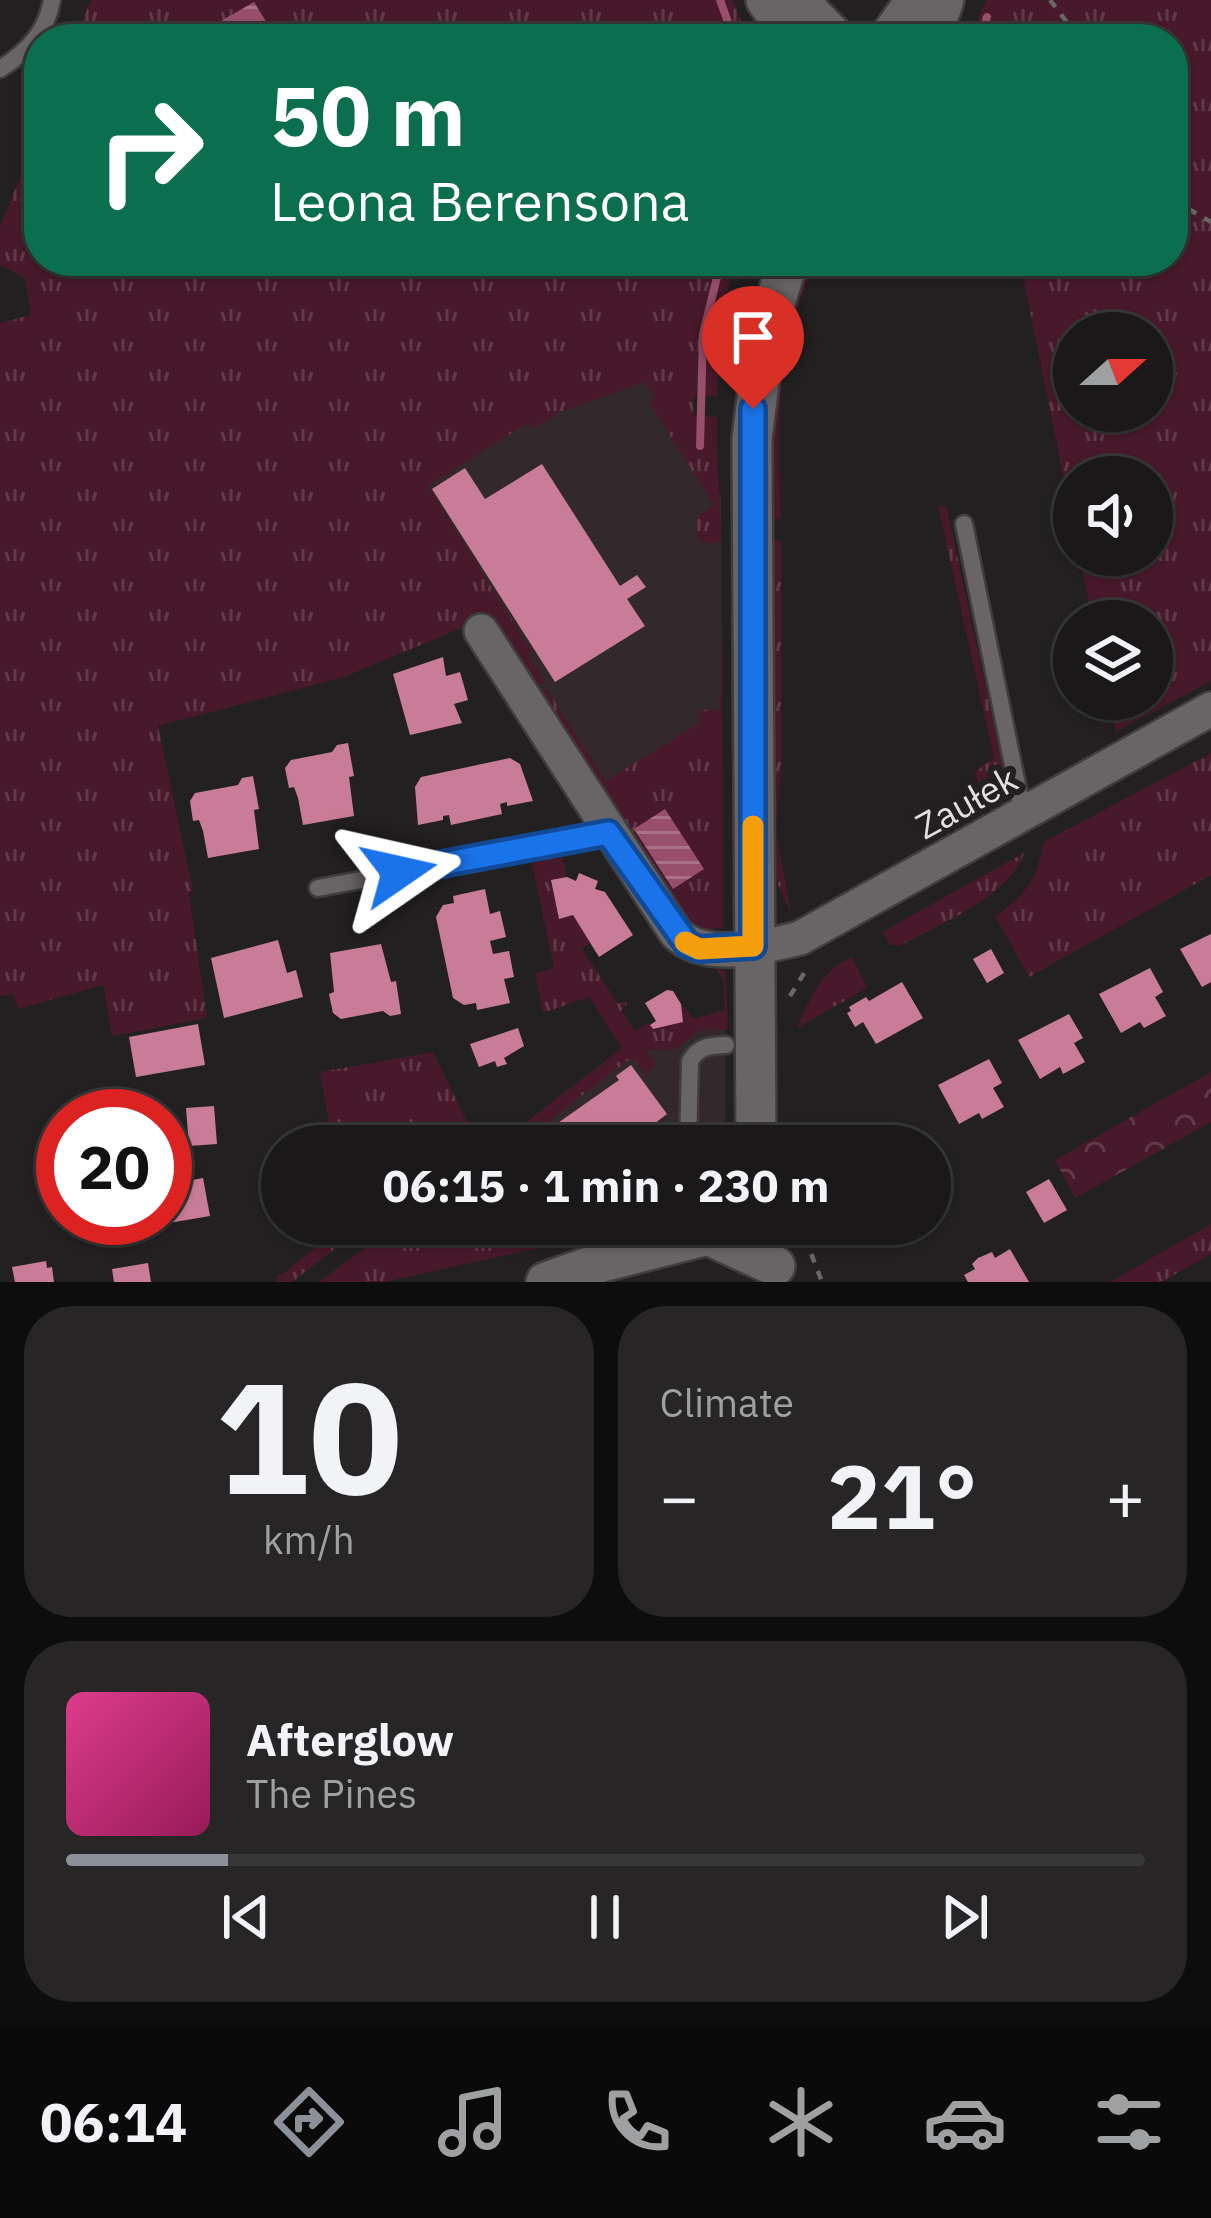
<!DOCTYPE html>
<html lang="en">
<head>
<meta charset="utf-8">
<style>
	:root { --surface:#1a1819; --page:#272526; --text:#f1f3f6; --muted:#9fa0a2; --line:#383738; --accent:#8c9099 }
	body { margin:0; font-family:"IBM Plex Sans",sans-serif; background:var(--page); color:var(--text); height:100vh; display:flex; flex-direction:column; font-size:45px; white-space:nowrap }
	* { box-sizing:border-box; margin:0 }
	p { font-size:39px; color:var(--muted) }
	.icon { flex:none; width:66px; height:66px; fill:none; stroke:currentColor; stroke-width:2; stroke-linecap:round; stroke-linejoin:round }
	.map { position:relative; height:1282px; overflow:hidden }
	.sheet { display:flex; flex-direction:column; gap:24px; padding:24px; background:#0e0d0e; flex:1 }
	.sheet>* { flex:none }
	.hud { position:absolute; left:24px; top:24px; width:1164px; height:252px; border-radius:48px; box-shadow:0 3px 9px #0004,0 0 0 3px var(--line); background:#0b6e4f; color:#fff; overflow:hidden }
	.needle { width:78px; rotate:69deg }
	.controls { position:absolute; left:1053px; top:312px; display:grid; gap:24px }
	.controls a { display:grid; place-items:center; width:120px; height:120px; border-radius:50%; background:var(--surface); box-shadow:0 3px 9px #0004,0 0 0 3px var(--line); font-size:60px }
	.speed { position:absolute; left:36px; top:1089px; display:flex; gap:24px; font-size:60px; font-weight:700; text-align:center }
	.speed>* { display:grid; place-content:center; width:156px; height:156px; border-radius:50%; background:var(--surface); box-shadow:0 3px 9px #0004,0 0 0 3px var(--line); line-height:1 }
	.speed .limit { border:18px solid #d22; background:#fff; color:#111 }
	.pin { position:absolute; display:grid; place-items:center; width:102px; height:102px; color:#fff; margin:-123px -51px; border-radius:50% 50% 50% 0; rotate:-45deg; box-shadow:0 0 12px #0007 }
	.pin .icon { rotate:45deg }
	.me { position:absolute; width:132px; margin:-66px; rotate:79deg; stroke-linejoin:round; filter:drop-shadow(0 0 9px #0008) }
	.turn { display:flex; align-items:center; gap:42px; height:252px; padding:0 48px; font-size:54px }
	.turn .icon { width:156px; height:156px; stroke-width:2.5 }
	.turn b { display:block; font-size:84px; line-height:102px }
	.big { font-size:90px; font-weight:700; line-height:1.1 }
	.sheet .card { flex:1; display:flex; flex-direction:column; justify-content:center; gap:18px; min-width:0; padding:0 42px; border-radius:48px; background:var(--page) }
	.sheet .dial { align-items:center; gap:0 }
	.dial b { font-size:156px; line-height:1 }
	.song { display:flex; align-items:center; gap:36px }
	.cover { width:144px; height:144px; border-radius:18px; background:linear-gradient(135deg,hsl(330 70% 55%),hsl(330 70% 35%)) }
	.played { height:12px; border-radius:6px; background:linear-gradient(90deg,var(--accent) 15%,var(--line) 15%) }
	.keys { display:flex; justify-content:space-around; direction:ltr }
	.heat { display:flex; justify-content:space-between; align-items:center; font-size:66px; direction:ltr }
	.sheet .tiles { flex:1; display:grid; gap:24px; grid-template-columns:1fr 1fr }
	.card:last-child { grid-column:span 2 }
	.trip { position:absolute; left:261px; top:1125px; width:690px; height:120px; border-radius:60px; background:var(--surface); box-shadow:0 3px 9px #0004,0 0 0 3px var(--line); font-weight:700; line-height:120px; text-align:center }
	.dock { display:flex; height:192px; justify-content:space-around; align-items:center; background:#0a0a0a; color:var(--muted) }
	.dock .icon { width:84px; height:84px }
	.dock .active { color:var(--accent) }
	.dock b { font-size:54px; color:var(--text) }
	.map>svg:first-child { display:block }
	.built { fill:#33292c }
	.grass { fill:url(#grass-tufts); fill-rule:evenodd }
	.forest { fill:url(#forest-crowns) }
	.garden { fill:#47192b }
	.water { fill:url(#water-rules) }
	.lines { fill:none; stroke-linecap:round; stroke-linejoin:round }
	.stream { stroke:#974f6a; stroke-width:8 }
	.building { fill:#c97c97 }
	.service-casing { stroke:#3f3d3d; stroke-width:21 }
	.minor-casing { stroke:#3f3d3d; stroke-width:38 }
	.tertiary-casing { stroke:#3f3d3d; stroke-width:44 }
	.path { stroke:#696667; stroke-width:4.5; stroke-dasharray:9 9; stroke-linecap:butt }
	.service { stroke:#696566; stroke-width:16 }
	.minor { stroke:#696566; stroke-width:33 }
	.tertiary { stroke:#696566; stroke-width:39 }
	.route-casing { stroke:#114b97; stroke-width:30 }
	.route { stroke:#1a73e8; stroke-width:21 }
	.slow { stroke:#f59e0b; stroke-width:21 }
	.labels { text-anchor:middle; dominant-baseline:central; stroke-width:12; stroke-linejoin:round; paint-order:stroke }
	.street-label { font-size:36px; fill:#e2e0e0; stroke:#232021 }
</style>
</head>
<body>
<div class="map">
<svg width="1211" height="1282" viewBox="0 0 1211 1282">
	<defs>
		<pattern id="grass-tufts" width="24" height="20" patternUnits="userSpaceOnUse" patternTransform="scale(3)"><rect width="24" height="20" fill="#47192b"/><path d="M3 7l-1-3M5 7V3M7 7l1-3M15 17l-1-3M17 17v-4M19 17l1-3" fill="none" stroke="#613a49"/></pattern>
		<pattern id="forest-crowns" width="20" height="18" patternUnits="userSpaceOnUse" patternTransform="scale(3)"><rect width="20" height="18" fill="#47192b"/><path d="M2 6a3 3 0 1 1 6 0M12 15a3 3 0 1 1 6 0" fill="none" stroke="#613a49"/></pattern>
		<pattern id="water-rules" width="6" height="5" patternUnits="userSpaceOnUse" patternTransform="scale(3)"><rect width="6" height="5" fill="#974f6a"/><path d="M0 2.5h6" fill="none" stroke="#aa7086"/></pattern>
	</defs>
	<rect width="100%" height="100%" fill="#232021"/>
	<!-- built -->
	<path class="built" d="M648,380l73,116 2,400 -26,34 -157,-238 -135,-230z
		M725,1013v133h-230l128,-98z"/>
	<!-- grass -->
	<path class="grass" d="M91,0h642l15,39h-673z
		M986,0h225v681l-95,51 -7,-33h43v-78h-59l-14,-66h73v-78h-78v52l-54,-268h153v-222h-203zM1074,333h78v78h-78z
		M39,129v132h696l-15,58 -3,77 -23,-1 -1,20 24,2c-2,42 4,82 4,124l-9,3 -14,-4 -2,-22 18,-13 -65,-103 6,-5 -10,-15 -85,30 -27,17 -5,-6 -100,63 104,166 -4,3 17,27 -8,5 -47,-71 -146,61 -186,49 35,165 -4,2 18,125 -95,18 -9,-51 -85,24 -4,-15 -14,2v-673l31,-8 -6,-37 -25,-13v-38z
		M946,505l61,279 -24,16 -8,-28 19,-14 -56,-252z
		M771,538l10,4v220l-5,70 15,81 -13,-28 -6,-42z
		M722,627l1,301 -29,3 -154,-239 6,-4 60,93 93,-58 2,-13 19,-1zM665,809l38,60 -30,20z
		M1211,753v122l-182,102 -34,-61c31,-21 42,-37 49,-74z
		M1024,853c-12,42 -88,73 -124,93l-10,-1 -8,-13z
		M562,856l5,21 -16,4 8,37 14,-3 17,28 -8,6 36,55 7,-3 2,4 -6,5 14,21 13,-8 5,6 29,-7 -1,-18 13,15 31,-9 -2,-30 -8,-13 10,4 3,58 -30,2 -21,18 -30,1 9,15 -11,9 -10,-13 -7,-1 -79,61 11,16 -11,9h-54l127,-98 -33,-51 -46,16 -8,-40 19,-5 -22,-105z
		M852,957l15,31 -70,40c13,-29 24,-58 55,-71z
		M433,1052l36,74 -3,20h-133l-13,-74z
		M345,1224h22l-75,58h-14l-1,-7 7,-2z
		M398,1224h167l-4,5 2,9 7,3 -186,41h-65z
		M1211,1224v30l-50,28h-51z"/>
	<!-- forest -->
	<path class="forest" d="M1211,1072v50l-136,76 -20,-38z"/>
	<!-- garden -->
	<path class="garden" d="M809,261h7c-39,81 -40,169 -35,257l-10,3 -4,-68 5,-81 30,-105z"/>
	<!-- water -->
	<path class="water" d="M254,2l23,37h-61l5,-18z
		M665,809l39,60 -31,20 -39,-60z"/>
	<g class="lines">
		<!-- stream -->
		<path class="stream" d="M720,0l14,39
			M980,39l7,-22
			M700,446l3,-112 18,-73"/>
	</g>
	<!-- building -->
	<path class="building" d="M542,464l78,122 17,-11 9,12 -19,12 18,27 -90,56 -123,-193 33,-21 20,31z
		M443,657l3,19 14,-4 8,28 -14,4 8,19 -52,12 -17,-61z
		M348,743l6,33 -5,1 5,39 -51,9 -5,-27 -4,-11 -5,1 -4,-20 6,-8 41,-8 5,-7z
		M510,758l10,6 13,37 -26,5v-4l-7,2 2,10 -51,11 -2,-10 -6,1v4l-25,5 -3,-38 6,-10z
		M253,776l6,33 -5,1 5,39 -51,9 -5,-27 -4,-11 -6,1 -3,-20 5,-8 43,-8 4,-7z
		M579,873l19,8 -3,8 10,3 28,43 -34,22 -26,-42 -14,4 -8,-39 16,-3 9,4z
		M485,889l5,25 10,-3 6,26 -16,4 3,13 16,-3 5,26 -10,2 6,24 -33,7 -1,-7 -12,2 -11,-7 -17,-81 7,-12 11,-2 -1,-7z
		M1211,934v48l-9,5 -22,-38z
		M278,940l9,33 9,-3 7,27 -79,21 -13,-60z
		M381,944l10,38 5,-1 5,33 -11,2 -7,-5 -42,8 -8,-6 -4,-19 5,-2 -4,-39z
		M991,949l13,24 -17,10 -14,-24z
		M1150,968l13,24 -8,5 11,19 -22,12 -4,-6 -19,11 -22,-39z
		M902,982l21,36 -47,26 -13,-22 -8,5 -8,-14 4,-2 -2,-4 17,-10 3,4z
		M667,990l6,1 8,13 2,18 -30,7 -3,-4 6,-4 -11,-18z
		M1069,1014l14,24 -9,5 11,19 -22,12 -3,-7 -20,12 -22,-39z
		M198,1024l7,41 -69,12 -7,-40z
		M518,1028l6,18 -20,12 3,6 -10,3 -2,-6 -16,6 -9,-23z
		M989,1059l13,24 -9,5 11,19 -22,12 -3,-6 -20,11 -21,-39z
		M631,1065l36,49 -42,32h-54l-16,-21 64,-45 -3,-4z
		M214,1106l3,38 -28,2 -3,-38z
		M282,1165v41l-13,1 -5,-39z
		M203,1178l7,38 -41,7 -4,-38z
		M1049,1179l18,31 -23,13 -18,-31z
		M1010,1249l19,33h-61l-4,-7 11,-6 -3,-5 6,-6 14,-6 3,6z
		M46,1261l1,7 5,-1 2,15h-39l-3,-15z
		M148,1263l3,19h-37l-2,-13z"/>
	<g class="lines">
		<!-- service casing -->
		<g class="service-casing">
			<path id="service" d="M0,69c28,-18 46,-36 52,-69
				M964,524l59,290
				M318,888l290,-55
				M688,1146l2,-85c9,-15 19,-15 36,-16
				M595,1224l7,38"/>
		</g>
		<!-- minor casing -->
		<g class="minor-casing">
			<path id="minor" d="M481,631l195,302c29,29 88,14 124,5l411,-229"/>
		</g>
		<!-- tertiary casing -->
		<g class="tertiary-casing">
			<path id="tertiary" d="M766,0l28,39
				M797,0l39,39
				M888,39l28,-39
				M930,39l14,-39
				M756,1146l-4,-707 13,-104 23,-74
				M708,1235l67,31
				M546,1282l56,-20 106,-27"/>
		</g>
		<!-- path -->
		<path class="path" d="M1050,0l16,21 6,18
			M1173,200l38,22
			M790,996l16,-26
			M643,1134l3,12
			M793,1224l11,11 18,47"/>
		<!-- service -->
		<use href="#service" class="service"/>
		<!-- minor -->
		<use href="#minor" class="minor"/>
		<!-- tertiary -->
		<use href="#tertiary" class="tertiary"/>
	</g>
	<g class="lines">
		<!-- route casing -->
		<g class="route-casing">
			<path id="route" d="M399,872l209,-39 79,111 12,5 54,-3v-537"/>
		</g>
		<!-- route -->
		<use href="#route" class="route"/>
		<!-- slow -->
		<path class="slow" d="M685,942l14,7 54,-3v-120"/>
	</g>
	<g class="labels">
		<!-- street labels -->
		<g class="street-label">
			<text transform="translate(966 802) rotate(-29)">Zaułek</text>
		</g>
	</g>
</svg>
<div class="controls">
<a><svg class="needle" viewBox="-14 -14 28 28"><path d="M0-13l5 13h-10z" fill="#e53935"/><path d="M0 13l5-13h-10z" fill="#9fa0a2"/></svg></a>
<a><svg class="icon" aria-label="sound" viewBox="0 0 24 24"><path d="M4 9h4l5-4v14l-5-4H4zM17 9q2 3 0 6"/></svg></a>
<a><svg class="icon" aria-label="layers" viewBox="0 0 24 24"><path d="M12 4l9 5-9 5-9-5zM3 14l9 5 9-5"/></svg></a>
</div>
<div class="speed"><div class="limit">20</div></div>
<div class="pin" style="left:753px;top:409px;background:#d93025"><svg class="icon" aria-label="arrive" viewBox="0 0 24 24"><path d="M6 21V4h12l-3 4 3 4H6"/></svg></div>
<svg class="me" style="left:399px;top:872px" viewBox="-20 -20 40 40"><path d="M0-17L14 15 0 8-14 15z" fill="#1a73e8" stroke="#fff" stroke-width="4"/></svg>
<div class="trip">06:15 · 1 min · 230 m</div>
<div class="hud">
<div class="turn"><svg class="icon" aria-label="right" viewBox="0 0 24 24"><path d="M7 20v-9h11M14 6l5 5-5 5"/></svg><div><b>50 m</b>Leona Berensona</div></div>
</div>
</div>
<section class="sheet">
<div class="tiles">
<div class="card dial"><b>10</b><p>km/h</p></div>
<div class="card"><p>Climate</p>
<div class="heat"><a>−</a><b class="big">21°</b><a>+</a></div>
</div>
<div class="card">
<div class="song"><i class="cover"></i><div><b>Afterglow</b><p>The Pines</p></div></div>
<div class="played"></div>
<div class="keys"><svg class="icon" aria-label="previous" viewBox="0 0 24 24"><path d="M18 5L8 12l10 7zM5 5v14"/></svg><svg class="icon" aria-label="pause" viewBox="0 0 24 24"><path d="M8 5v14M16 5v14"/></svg><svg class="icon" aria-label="next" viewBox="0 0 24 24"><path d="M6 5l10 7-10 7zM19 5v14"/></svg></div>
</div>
</div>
</section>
<nav class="dock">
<b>06:14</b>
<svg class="icon active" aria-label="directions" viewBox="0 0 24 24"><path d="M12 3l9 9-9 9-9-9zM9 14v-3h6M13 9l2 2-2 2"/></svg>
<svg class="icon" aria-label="music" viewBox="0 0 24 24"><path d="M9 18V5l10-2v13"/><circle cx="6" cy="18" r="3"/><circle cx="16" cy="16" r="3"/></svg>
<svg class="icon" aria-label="phone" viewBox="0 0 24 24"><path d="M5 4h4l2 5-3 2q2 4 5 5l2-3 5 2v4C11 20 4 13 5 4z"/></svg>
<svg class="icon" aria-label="climate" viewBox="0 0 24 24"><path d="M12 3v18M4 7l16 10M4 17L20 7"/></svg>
<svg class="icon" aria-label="car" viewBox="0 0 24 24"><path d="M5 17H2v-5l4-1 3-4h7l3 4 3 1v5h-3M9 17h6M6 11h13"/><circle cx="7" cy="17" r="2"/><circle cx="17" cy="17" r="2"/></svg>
<svg class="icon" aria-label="filters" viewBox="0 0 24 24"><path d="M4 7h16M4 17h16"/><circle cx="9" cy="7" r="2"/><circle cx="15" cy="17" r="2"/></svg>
</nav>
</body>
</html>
